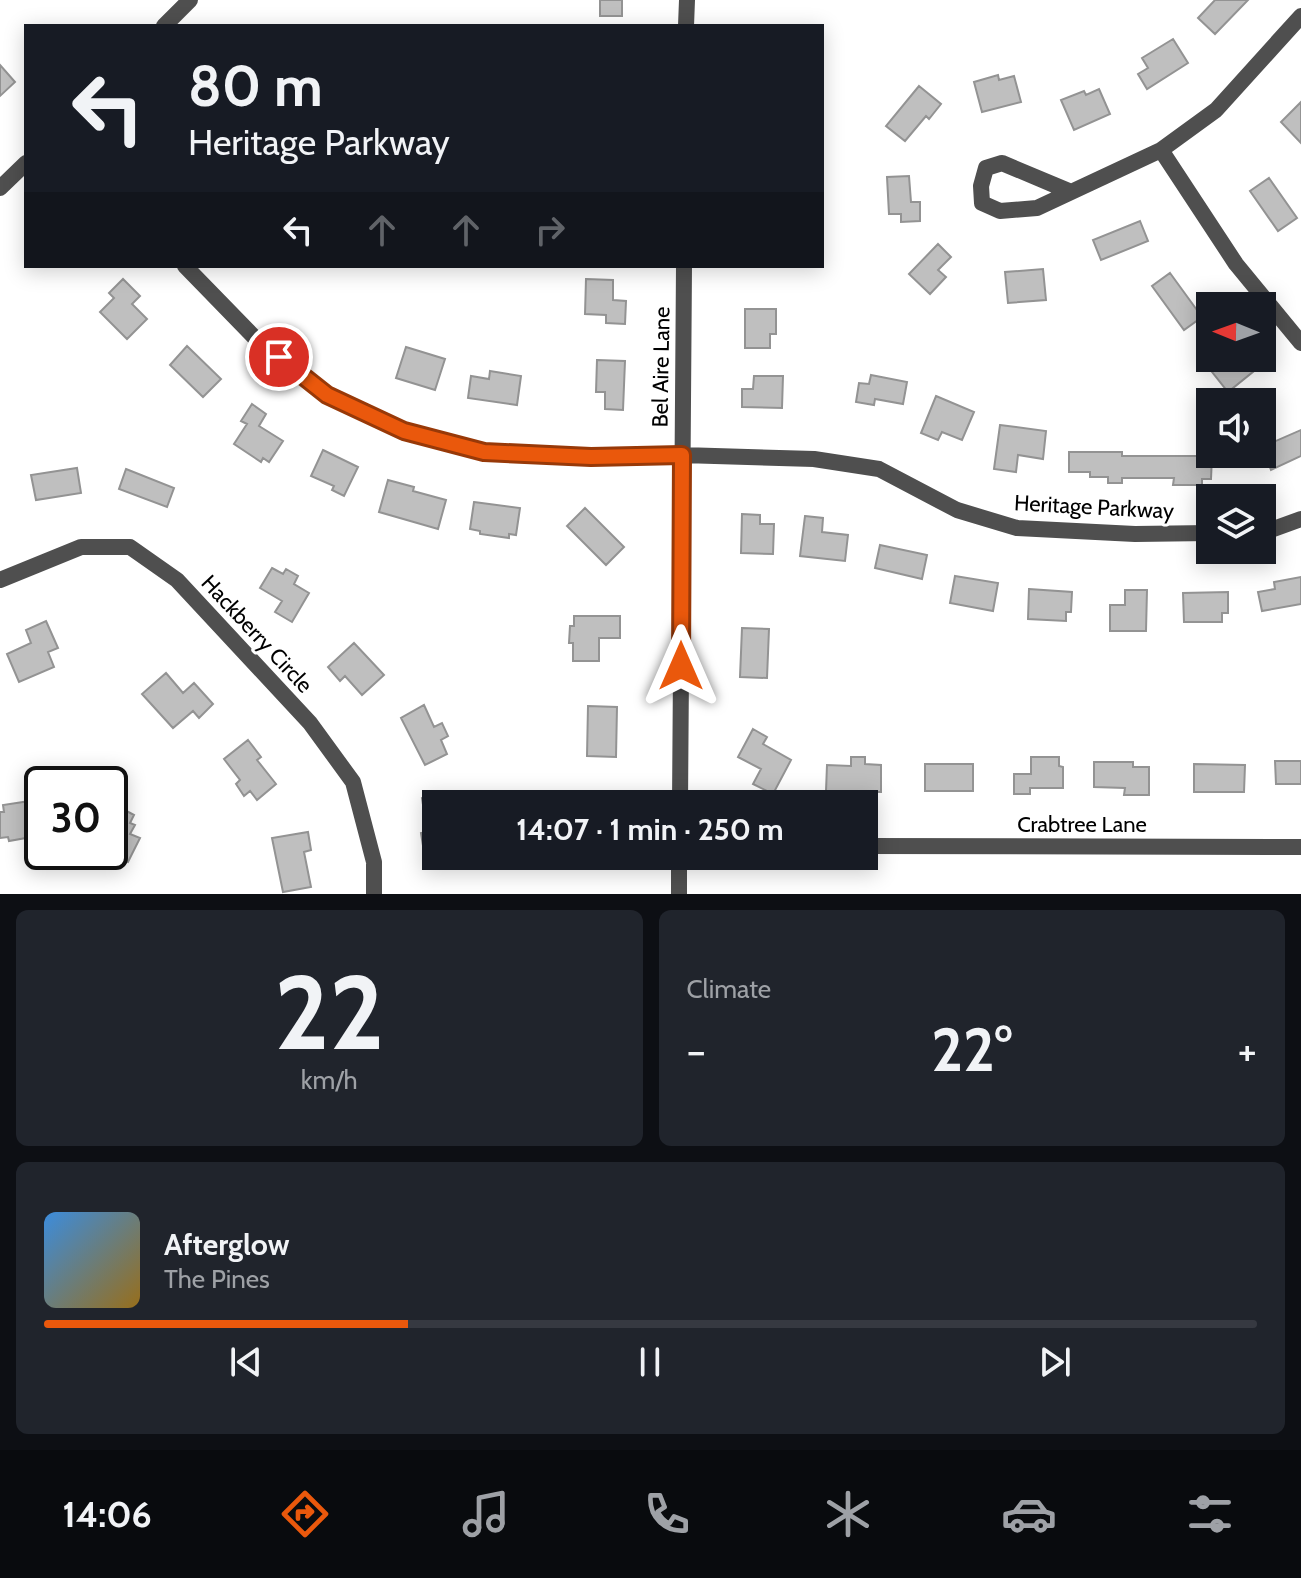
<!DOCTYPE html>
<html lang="en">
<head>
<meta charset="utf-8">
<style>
	:root { --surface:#171b24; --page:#20242c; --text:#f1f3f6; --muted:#9ea1a6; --line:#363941; --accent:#ea580c }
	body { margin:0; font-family:Cabin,sans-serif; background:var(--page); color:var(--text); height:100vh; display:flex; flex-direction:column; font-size:30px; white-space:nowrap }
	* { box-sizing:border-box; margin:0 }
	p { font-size:26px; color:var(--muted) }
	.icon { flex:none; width:44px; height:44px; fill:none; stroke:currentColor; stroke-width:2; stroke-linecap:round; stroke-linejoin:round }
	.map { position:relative; height:894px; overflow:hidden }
	.drawer { display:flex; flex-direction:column; gap:16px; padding:16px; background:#0d0f14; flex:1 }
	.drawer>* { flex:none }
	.top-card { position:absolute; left:24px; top:24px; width:800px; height:244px; border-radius:0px; box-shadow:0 4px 20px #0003; background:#171b24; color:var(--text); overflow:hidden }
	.needle { width:52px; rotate:271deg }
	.tools { position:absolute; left:1196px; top:292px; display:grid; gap:16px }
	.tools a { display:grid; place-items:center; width:80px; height:80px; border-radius:0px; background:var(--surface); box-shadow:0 4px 20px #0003; font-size:40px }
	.speed { position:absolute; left:24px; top:766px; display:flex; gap:16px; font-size:40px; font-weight:700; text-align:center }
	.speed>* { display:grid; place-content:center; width:104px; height:104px; border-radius:50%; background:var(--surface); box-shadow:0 4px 20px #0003; line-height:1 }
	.speed .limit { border:4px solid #111; border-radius:12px; background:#fff; color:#111 }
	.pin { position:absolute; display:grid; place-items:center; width:68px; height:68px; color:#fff; margin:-34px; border:4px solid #fff; border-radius:50%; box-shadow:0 2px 8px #0007 }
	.me { position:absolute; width:88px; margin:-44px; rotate:0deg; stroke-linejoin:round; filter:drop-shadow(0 0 6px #0008) }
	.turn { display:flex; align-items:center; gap:28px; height:168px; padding:0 32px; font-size:36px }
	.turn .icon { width:104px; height:104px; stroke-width:2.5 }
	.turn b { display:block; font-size:56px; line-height:68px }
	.lanes { display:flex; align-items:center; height:76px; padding:0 32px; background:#0003; justify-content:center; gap:40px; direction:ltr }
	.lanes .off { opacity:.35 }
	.big { font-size:60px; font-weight:700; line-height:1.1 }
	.drawer .card { flex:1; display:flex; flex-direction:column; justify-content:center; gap:12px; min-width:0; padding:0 28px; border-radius:12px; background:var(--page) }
	.drawer .dial { align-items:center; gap:0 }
	.dial b { font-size:104px; line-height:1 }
	.song { display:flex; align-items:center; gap:24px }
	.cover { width:96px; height:96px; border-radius:12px; background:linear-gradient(135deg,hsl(210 70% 55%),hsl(40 70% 35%)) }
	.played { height:8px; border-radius:4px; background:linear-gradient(90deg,var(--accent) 30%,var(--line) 30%) }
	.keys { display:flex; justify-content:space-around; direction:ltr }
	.heat { display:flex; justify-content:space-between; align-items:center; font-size:44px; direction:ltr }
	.drawer .tiles { flex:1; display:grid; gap:16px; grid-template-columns:1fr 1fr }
	.card:last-child { grid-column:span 2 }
	.trip { position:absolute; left:422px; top:790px; width:456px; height:80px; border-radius:0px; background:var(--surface); box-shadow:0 4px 20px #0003; font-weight:700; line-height:80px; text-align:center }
	.menu { display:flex; height:128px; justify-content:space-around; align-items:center; background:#090b0e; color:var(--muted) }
	.menu .icon { width:56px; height:56px }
	.menu .on { color:var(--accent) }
	.menu b { font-size:36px; color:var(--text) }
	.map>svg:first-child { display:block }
	.building { fill:#bfbfbf; stroke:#939393; stroke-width:2 }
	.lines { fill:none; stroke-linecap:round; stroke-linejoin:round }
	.street { stroke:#4f4f4f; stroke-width:16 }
	.route-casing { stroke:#983908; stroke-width:20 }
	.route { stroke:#ea580c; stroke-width:14 }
	.labels { text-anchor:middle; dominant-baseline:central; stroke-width:6; stroke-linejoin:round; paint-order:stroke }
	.street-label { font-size:22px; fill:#000; stroke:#fff }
</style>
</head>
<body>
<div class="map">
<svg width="1301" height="894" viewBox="0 0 1301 894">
	<rect width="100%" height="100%" fill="#fff"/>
	<!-- building -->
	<path class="building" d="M600,0h22v16h-22z
		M1215,0h33l-33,34 -17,-16z
		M1173,39l15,24 -41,26 -9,-15 10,-6 -6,-10z
		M0,65l15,17 -15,14z
		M998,75l1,5 15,-4 7,26 -39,10 -8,-30z
		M919,86l22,18 -12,15 -3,-3 -21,25 -19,-15z
		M1099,89l11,25 -36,16 -13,-30 23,-9 2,4z
		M1301,102v41l-20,-21z
		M909,176l2,26h9v19l-19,1v-8h-12l-2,-37z
		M1269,178l28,40 -19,13 -28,-40z
		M1140,221l8,20 -47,19 -8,-20z
		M938,244l13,13 -13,13 8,7 -16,17 -21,-20z
		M1043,269l3,31 -38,3 -3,-31z
		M1170,273l32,44 -18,13 -32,-44z
		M123,279l17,17 -8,8 15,15 -20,20 -27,-27 14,-14 -5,-5z
		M586,279l27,1v20l13,1 -1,23 -19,-1v-8l-21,-1z
		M745,309h31v25h-6v14h-25z
		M187,346l34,33 -18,18 -33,-32z
		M406,347l39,12 -10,31 -39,-12z
		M1201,358h42l11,13 -26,21z
		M597,360l28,1 -2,49 -18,-1v-17h-9z
		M490,371l31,5 -4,29 -49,-7 3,-22 18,3z
		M871,375l36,7 -4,22 -28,-5 -1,6 -18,-3 3,-19 10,1z
		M754,376h29l-1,32 -40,-1v-18h11z
		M936,396l38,16 -12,28 -20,-8 -4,8 -17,-7z
		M252,404l14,10 -7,12 24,15 -14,21 -6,-4 -2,4 -27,-18 13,-20 -6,-3z
		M1000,425l46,6 -3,28 -25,-4 -2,17 -22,-3z
		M1301,430v26l-30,14 -9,-23z
		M323,450l35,17 -14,29 -12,-6 2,-4 -23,-10z
		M1069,452h53v4h90l-1,23h-9v6h-29l1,-7h-52v5h-14v-6h-18v-5h-21z
		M77,468l4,25 -45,7 -5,-25z
		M126,469l48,19 -7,19 -48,-18z
		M388,480l26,7 -1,4 33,9 -8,29 -59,-17z
		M474,502l46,6 -4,27 -7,-1v4l-29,-4v-3l-10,-2z
		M585,508l39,39 -18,18 -39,-39z
		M742,514l18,1v9h14l-1,30 -32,-1z
		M805,516l18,2 -1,14 26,3 -3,26 -45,-5z
		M880,545l47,10 -5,24 -47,-11z
		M272,568l11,6 3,-5 12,7 -4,8 15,9 -17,29 -17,-10 7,-11 -22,-13z
		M955,576l43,7 -5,28 -43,-8z
		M1301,577v27l-39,7 -4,-19 17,-3 -1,-7z
		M1029,589l43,3 -1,20h-5v9l-38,-2z
		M1125,590h22l-1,41h-36v-26h15z
		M1228,592v21h-6v9h-38l-1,-29z
		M574,616h46v22h-21v23h-26v-18h-4l1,-17h4z
		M46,621l12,27 -10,4 6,15 -35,15 -12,-28 24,-11 -5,-13z
		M742,628l27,1 -2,49 -27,-1z
		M354,643l30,32 -22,20 -17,-19 -5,5 -12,-14z
		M166,673l17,20 11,-10 19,21 -14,14 -6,-7 -20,17 -31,-34z
		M424,705l10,22 8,-4 6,13 -7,4 6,14 -22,11 -24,-47z
		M588,706l29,1 -1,50 -29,-1z
		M753,729l14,8 -4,7 28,16 -18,34 -20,-10 8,-15 -23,-12z
		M248,740l13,17 -4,3 19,24 -19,16 -7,-9 -6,5 -8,-12 4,-4 -16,-21z
		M851,757h14v7l16,1v27l-55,-1 1,-26 24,1z
		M1031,757h28v9l4,1v21h-33v6h-16v-20h17z
		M1275,761h26v23h-25z
		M1094,762h39v5h16v28h-25l1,-7 -31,-1z
		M925,764h48v27h-48z
		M1194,764l51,1 -1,27h-50z
		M436,796v54l-12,2 -3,-19 6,-1 -5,-34z
		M30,801l1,7 9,-1 2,43 -14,3 -2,-15 -17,3 -1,-4 -8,1v-26h4l-1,-7z
		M121,808l13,7 -4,8 5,2 -5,9 10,4 -12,24 -17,-8 4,-8 -5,-3v-30l7,4z
		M308,832l3,18 -7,2 7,35 -28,5 -11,-54z"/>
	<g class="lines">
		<!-- street -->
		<path class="street" d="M164,26l26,-26
			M686,26l1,-26
			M1161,150l75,114 65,79
			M0,188l26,-25
			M1071,192l-69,-29 -16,5 -5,18 1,17 18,8 37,-3 124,-58 55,-40 85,-94
			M185,266l71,73 71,56 77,36 80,21 107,5 91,-2 132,4 65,10 78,41 60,18 118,6 75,-1
			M1262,533l39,-14
			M0,580l81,-33h49l47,33 133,143 43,59 21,80v32
			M680,804l4,-538
			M864,846l437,1
			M679,894v-38"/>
	</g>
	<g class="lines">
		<!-- route casing -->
		<g class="route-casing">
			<path id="route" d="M279,357l48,38 77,36 80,21 107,5 91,-2 -1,211"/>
		</g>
		<!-- route -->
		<use href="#route" class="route"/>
	</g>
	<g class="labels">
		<!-- street labels -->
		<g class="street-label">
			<text transform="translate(661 367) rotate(-89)">Bel Aire Lane</text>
			<text transform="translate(1094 507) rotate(3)">Heritage Parkway</text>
			<text transform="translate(257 634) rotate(47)">Hackberry Circle</text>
			<text x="1082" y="824">Crabtree Lane</text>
		</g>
	</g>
</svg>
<div class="tools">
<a><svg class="needle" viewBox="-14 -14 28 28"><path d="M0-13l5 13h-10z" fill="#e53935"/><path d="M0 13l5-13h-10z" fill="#9ea1a6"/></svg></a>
<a><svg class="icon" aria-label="sound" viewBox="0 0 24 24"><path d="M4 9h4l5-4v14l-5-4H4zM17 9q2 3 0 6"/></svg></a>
<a><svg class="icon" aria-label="layers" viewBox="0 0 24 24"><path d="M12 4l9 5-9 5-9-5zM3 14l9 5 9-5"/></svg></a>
</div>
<div class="speed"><div class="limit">30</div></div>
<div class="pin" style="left:279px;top:357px;background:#d93025"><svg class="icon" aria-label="arrive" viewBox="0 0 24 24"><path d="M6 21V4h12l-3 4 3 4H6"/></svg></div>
<svg class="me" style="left:681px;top:666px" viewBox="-20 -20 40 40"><path d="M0-17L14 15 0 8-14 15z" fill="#ea580c" stroke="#fff" stroke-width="4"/></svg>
<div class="trip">14:07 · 1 min · 250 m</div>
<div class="top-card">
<div class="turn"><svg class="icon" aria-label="left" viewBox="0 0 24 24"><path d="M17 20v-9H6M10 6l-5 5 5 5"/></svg><div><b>80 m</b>Heritage Parkway</div></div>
<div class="lanes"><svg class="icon" aria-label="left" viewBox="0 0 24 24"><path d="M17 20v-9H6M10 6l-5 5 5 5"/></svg><svg class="icon off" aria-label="ahead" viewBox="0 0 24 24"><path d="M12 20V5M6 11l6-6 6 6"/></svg><svg class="icon off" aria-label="ahead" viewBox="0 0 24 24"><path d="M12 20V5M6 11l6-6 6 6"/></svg><svg class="icon off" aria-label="right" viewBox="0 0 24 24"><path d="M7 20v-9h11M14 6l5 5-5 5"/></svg></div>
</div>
</div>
<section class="drawer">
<div class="tiles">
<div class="card dial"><b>22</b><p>km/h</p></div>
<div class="card"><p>Climate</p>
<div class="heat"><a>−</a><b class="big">22°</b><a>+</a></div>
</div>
<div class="card">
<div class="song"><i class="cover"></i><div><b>Afterglow</b><p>The Pines</p></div></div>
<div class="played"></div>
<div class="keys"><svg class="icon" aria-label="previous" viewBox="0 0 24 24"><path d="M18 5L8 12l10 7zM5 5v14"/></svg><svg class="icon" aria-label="pause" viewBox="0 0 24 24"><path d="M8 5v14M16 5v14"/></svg><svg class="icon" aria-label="next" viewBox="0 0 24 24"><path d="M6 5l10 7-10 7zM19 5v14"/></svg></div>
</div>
</div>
</section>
<nav class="menu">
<b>14:06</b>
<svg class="icon on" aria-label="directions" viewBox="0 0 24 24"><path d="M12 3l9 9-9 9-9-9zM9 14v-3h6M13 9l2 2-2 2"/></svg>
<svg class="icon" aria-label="music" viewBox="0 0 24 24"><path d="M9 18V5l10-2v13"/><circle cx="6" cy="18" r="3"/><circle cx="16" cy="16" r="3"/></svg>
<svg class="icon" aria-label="phone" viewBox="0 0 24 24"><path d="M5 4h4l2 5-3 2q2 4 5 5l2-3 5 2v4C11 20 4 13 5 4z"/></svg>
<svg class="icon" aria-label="climate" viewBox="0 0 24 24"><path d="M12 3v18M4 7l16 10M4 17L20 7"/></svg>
<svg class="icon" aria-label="car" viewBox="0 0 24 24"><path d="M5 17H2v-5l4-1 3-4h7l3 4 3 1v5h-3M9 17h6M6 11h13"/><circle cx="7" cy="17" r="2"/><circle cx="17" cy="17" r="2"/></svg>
<svg class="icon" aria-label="filters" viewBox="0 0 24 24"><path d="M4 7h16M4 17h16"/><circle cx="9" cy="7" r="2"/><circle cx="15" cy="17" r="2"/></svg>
</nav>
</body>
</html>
